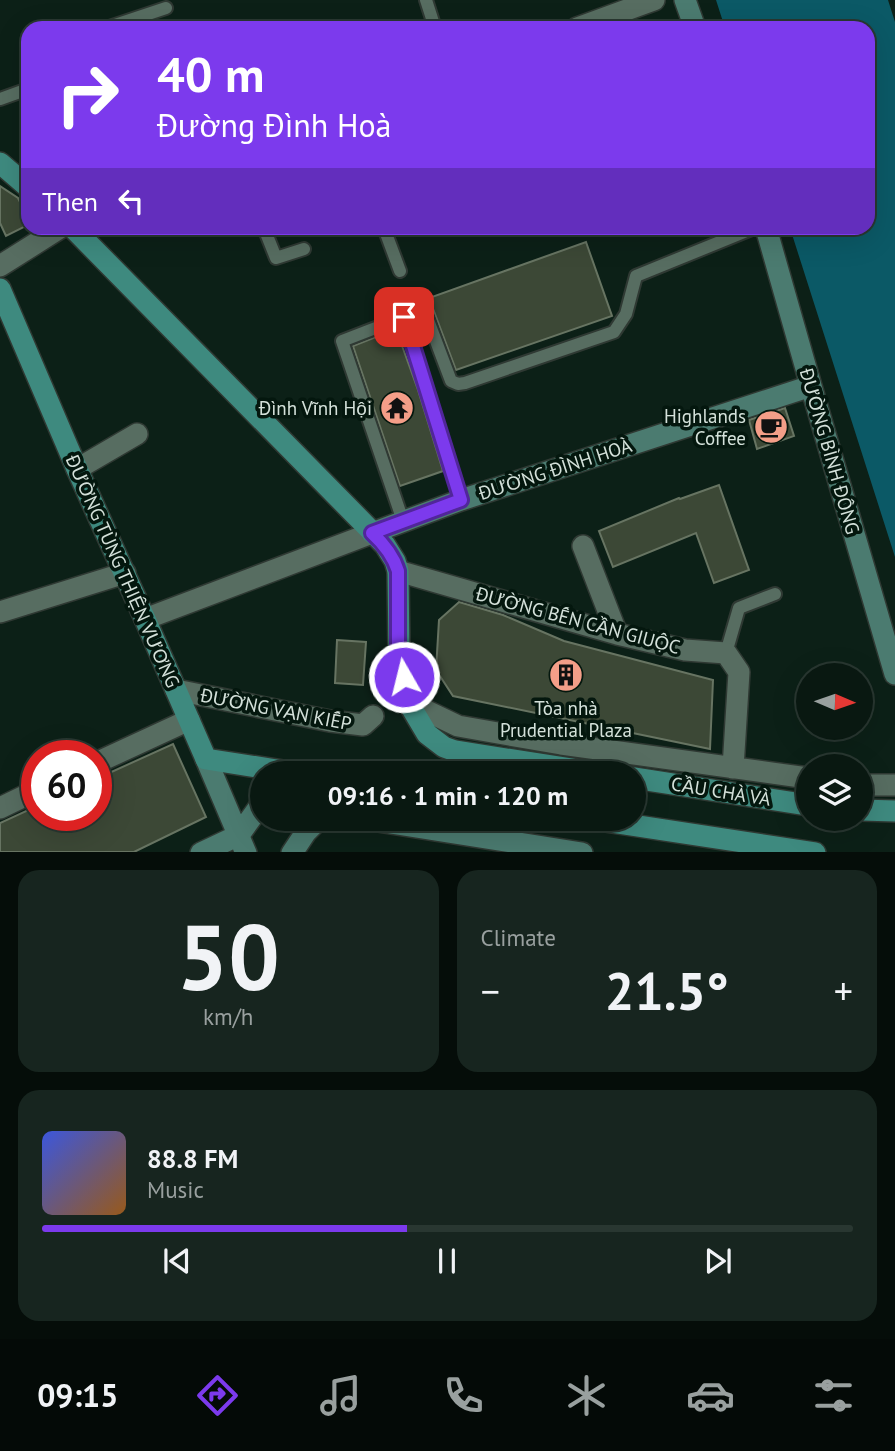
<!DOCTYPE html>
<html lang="en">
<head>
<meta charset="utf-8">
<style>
	:root { --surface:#091811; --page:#17251f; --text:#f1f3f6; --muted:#99a09f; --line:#293731; --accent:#7c3aed }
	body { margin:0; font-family:"PT Sans",sans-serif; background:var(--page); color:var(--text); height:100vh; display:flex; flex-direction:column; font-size:26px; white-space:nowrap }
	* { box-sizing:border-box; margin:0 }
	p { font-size:23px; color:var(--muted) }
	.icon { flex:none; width:38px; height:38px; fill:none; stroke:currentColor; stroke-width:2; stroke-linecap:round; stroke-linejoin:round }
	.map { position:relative; height:852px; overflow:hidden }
	.panel { display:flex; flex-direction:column; gap:18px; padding:18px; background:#050d09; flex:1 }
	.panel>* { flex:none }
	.guide { position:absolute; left:21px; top:21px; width:854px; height:214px; border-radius:21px; box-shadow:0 7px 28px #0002,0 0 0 2px var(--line); background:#7c3aed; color:#fff; overflow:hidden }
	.needle { width:46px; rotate:92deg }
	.fabs { position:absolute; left:796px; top:663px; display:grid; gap:14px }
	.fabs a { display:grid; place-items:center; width:77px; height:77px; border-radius:50%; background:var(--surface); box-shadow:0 7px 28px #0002,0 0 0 2px var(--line); font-size:35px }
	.speed { position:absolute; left:21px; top:740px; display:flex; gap:14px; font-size:35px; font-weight:700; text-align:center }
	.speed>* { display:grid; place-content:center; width:91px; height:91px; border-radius:50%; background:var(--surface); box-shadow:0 7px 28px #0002,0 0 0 2px var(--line); line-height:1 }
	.speed .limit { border:10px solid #d22; background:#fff; color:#111 }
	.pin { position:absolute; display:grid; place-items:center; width:60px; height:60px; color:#fff; margin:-30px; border-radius:14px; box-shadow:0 4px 10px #0006 }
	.me { position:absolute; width:77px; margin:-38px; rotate:352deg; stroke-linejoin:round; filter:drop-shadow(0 0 5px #0008) }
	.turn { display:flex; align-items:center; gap:24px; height:147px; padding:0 21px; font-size:32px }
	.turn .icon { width:91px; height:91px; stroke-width:2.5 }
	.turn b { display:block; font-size:49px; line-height:60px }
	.then { display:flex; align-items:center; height:66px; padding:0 21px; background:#0003; gap:14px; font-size:26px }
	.big { font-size:52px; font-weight:700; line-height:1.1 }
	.panel .card { flex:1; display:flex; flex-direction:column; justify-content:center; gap:10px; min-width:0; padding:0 24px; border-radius:21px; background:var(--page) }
	.panel .dial { align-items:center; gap:0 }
	.dial b { font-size:91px; line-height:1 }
	.song { display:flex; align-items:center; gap:21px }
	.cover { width:84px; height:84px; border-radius:10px; background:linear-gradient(135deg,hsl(230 70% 55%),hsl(30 70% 35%)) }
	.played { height:7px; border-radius:4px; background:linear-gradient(90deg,var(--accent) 45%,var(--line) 45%) }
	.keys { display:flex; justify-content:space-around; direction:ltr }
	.heat { display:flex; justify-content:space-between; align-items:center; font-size:38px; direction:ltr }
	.panel .tiles { flex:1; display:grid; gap:18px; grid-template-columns:1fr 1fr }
	.card:last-child { grid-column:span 2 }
	.trip { position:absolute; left:250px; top:761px; width:396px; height:70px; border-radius:35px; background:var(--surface); box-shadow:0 7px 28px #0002,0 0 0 2px var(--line); font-weight:700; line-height:70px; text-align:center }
	.tabs { display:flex; height:112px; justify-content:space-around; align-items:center; background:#040a07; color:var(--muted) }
	.tabs .icon { width:49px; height:49px }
	.tabs .selected { color:var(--accent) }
	.tabs b { font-size:32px; color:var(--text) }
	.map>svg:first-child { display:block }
	.water { fill:#0b5966 }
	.building { fill:#3c4836; stroke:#677462; stroke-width:2 }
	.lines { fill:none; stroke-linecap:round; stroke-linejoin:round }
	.lane-casing { stroke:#2f3933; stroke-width:16 }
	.street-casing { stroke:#2f3933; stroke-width:24 }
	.secondary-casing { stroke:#2f3933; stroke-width:24 }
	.primary-casing { stroke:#2f3933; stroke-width:24 }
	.lane { stroke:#576d61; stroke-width:12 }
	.street { stroke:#576d61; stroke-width:21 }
	.secondary { stroke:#4b7b70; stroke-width:21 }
	.primary { stroke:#3e8a7f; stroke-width:21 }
	.route-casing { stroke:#51269a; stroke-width:18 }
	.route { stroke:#7c3aed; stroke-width:12 }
	.labels { text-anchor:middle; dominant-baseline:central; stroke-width:7; stroke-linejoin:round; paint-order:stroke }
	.poi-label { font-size:19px; fill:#d4e1da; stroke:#04170e; text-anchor:end }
	.street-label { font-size:19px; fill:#d4e1da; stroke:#04170e }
</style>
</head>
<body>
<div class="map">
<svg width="895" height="853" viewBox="0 0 895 853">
	<rect width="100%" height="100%" fill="#0c2017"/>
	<!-- water -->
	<path class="water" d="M716,0h172l7,22v535l-105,-329h78v-200h-143z"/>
	<!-- building -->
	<path class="building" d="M0,186l18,12 10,20v7l-22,11 -6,-13z
		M586,242l26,74 -156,54 -27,-72z
		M396,329l22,61 25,81 -43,15 -47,-140z
		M785,408l9,28 -37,13 -8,-29z
		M719,485l30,85 -35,13 -18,-50 -83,34 -14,-36 80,-33 1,1z
		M459,602l44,13 61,26 149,39 -3,69 -257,-53 -17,-26 3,-50z
		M337,640l29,2 -3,43 -28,-2z
		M173,744l33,73 -72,35h-134v-29l37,-17v10h59v-37z"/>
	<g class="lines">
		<!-- lane casing -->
		<g class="lane-casing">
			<path id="lane" d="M426,0l9,28
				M106,28l60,-20
				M0,99l28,-10
				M264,228l12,30 28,-9
				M384,228l16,43
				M425,312l26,69 7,3 7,-1 149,-51 12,-18 10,-38 118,-48
				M403,521l-61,-180 62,-24 57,183
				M726,653l13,-45 36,-14"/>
		</g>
		<!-- street casing -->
		<g class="street-casing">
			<path id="street" d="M577,28l77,-28
				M0,266l60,-38
				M77,469l60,-35
				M583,546l34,88
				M398,571l219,63 68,16 41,3 13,19 -6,96
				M0,612l125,-39
				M145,619l227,-86
				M176,690l154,31 33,4 10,-9
				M408,702l50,24 103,18 247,34
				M96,763l93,-43
				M861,785h34
				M0,808l37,-18"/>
		</g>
		<!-- secondary casing -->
		<g class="secondary-casing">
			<path id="secondary" d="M685,0l10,28
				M766,228l45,158 84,288
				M372,533l89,-33 350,-114
				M206,759l40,94
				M365,819l217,34
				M201,853l38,-18 23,-32
				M292,853l14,-21 13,-13"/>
		</g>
		<!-- primary casing -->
		<g class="primary-casing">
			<path id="primary" d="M0,163l28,24
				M73,228l312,317 10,16 3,10 1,82 9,49 19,32 17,13 11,4 148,23
				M0,289l77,180 68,150 61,140 96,15
				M634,778l174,27
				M861,810l34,1
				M592,819l223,34"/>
		</g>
		<!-- lane -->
		<use href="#lane" class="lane"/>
		<!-- street -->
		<use href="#street" class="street"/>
		<!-- secondary -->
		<use href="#secondary" class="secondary"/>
		<!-- primary -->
		<use href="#primary" class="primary"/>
	</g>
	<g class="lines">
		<!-- route casing -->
		<g class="route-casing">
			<path id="route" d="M404,677l-6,-24v-82c-5,-16 -14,-27 -26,-38l89,-33 -57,-183"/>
		</g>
		<!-- route -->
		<use href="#route" class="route"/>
	</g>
	<!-- icons -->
	<defs>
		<g id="temple-disc" transform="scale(1.75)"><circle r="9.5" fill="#f49e88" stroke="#04170e"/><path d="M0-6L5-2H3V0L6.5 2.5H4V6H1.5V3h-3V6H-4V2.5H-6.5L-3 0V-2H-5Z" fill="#111"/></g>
		<g id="cafe-disc" transform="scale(1.75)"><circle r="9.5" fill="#f49e88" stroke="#04170e"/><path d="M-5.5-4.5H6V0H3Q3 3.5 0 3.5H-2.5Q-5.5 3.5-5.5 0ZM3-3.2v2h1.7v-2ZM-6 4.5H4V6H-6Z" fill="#111"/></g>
		<g id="building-disc" transform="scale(1.75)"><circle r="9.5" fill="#f49e88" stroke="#04170e"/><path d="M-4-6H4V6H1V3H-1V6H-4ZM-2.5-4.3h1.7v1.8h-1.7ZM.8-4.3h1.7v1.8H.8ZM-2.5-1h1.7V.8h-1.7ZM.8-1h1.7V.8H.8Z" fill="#111"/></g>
	</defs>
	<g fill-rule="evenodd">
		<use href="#temple-disc" x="397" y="408"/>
		<use href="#cafe-disc" x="771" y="427"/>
		<use href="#building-disc" x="566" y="675"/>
	</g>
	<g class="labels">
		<!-- poi labels -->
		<g class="poi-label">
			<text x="372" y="408">Đình Vĩnh Hội</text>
			<text x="746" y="416">Highlands<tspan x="746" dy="22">Coffee</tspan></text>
			<text x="566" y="708" text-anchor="middle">Tòa nhà<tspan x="566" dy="22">Prudential Plaza</tspan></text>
		</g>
		<!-- street labels -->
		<g class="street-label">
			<text transform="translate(830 451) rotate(74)">ĐƯỜNG BÌNH ĐÔNG</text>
			<text transform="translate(555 469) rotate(-18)">ĐƯỜNG ĐÌNH HOÀ</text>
			<text transform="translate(123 571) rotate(66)">ĐƯỜNG TÙNG THIỆN VƯƠNG</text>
			<text transform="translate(578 620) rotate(15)">ĐƯỜNG BẾN CẦN GIUỘC</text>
			<text transform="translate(276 709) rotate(11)">ĐƯỜNG VẠN KIẾP</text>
			<text transform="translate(721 791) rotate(9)">CẦU CHÀ VÀ</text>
		</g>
	</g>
</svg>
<div class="fabs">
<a><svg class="needle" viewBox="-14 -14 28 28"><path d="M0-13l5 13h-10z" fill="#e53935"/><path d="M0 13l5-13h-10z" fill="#99a09f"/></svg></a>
<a><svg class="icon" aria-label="layers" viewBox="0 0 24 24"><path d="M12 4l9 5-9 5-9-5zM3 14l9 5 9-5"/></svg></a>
</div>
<div class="speed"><div class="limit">60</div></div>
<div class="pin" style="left:404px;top:317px;background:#d93025"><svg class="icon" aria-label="arrive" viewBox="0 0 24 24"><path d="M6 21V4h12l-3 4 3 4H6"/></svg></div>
<svg class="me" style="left:404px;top:677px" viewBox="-20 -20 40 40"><circle r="17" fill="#7c3aed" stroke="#fff" stroke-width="3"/><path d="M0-11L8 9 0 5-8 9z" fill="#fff"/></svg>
<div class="trip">09:16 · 1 min · 120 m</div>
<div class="guide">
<div class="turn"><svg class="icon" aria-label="right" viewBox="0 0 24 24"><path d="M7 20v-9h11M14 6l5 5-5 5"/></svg><div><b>40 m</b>Đường Đình Hoà</div></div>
<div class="then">Then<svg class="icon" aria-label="left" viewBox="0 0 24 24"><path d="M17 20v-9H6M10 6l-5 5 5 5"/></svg></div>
</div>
</div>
<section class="panel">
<div class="tiles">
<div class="card dial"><b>50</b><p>km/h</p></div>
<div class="card"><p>Climate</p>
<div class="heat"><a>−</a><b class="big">21.5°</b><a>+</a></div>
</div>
<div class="card">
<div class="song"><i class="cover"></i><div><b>88.8 FM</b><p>Music</p></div></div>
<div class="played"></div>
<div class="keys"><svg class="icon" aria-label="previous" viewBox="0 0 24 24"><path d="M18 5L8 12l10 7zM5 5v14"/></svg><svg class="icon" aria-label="pause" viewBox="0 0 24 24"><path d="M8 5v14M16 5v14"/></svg><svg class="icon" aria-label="next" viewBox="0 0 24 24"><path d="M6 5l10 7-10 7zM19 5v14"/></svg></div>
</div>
</div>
</section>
<nav class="tabs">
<b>09:15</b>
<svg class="icon selected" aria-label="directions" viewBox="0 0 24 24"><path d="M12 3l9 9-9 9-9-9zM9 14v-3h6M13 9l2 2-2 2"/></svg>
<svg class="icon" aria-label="music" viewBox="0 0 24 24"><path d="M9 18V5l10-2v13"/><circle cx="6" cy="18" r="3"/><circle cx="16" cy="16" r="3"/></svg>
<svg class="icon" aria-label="phone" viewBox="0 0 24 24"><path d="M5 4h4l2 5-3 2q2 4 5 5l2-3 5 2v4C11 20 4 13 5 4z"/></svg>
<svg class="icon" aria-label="climate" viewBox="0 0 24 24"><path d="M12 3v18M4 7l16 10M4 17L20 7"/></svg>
<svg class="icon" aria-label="car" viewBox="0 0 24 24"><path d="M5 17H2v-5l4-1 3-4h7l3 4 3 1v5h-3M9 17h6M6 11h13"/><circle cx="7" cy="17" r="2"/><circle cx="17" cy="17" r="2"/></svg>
<svg class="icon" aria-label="filters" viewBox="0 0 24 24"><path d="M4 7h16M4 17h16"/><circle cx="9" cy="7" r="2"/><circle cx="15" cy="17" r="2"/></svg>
</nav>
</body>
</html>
